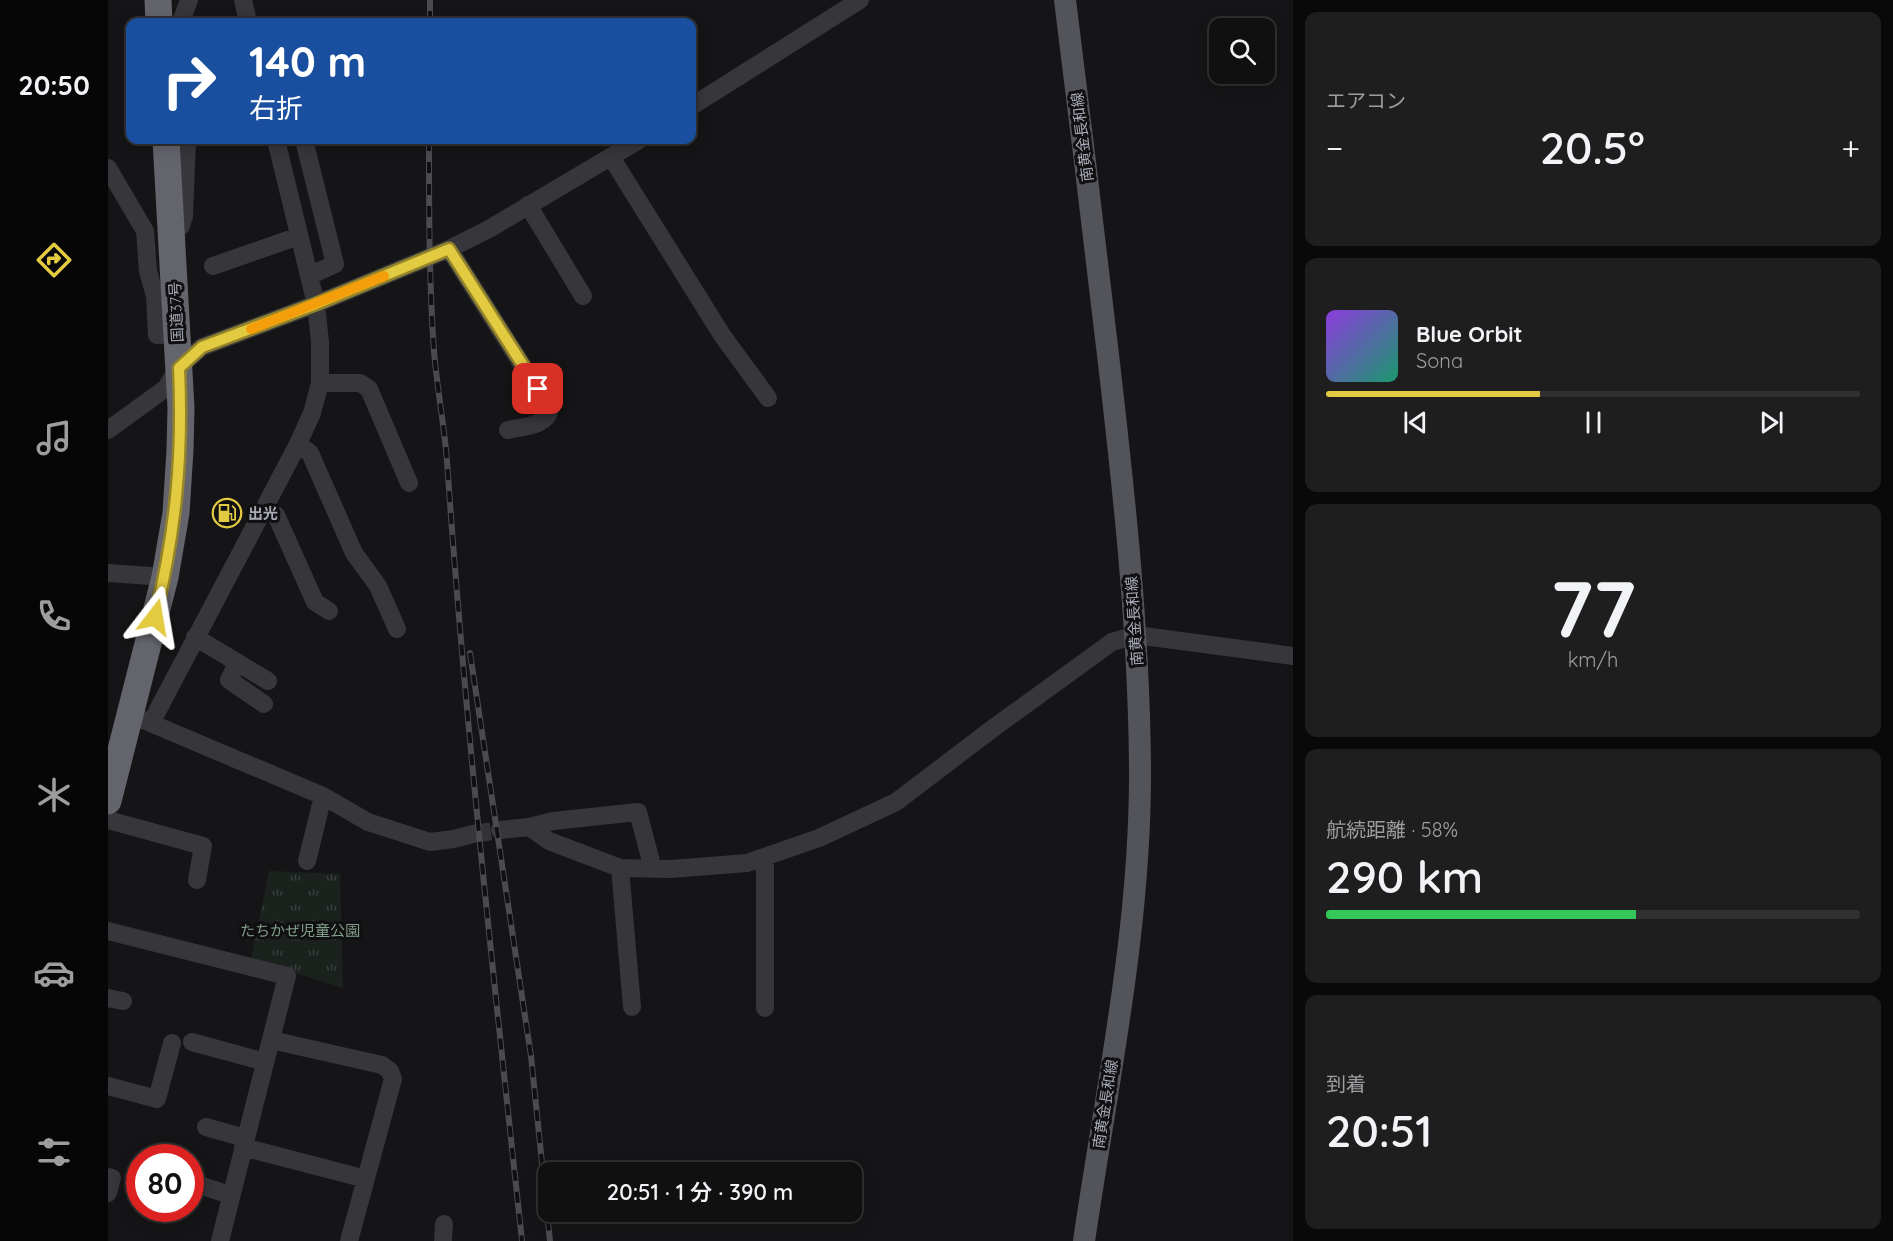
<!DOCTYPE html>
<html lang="ja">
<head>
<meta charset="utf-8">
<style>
	:root { --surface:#101011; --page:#1e1e1f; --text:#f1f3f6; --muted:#9c9d9f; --line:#303031; --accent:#e2ca41 }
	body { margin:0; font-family:Quicksand,"Noto Sans JP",sans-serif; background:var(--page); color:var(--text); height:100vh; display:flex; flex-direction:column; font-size:22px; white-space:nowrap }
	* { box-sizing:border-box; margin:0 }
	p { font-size:20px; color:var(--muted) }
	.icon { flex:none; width:33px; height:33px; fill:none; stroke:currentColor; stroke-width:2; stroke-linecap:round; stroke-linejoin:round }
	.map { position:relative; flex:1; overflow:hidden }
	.details { display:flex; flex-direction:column; gap:12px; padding:12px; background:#090909; width:600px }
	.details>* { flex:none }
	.top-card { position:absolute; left:18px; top:18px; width:570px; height:126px; border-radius:12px; box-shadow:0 3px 15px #0003,0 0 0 2px var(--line); background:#1a4fa0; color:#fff; overflow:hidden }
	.tools { position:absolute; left:1101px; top:18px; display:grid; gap:12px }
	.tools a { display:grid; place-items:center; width:66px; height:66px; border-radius:12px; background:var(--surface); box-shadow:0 3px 15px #0003,0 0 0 2px var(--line); font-size:30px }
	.speed { position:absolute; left:18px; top:1144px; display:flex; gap:12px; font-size:30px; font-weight:700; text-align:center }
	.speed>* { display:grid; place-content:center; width:78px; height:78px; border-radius:50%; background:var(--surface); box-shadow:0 3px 15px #0003,0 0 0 2px var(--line); line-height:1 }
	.speed .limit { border:9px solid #d22; background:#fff; color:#111 }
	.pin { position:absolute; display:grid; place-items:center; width:51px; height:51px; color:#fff; margin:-26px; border-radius:12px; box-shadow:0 3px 9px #0006 }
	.me { position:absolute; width:66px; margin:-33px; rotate:14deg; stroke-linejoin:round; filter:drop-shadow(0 0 4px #0008) }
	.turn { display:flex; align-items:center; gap:21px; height:126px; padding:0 24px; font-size:27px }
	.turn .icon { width:78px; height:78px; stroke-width:2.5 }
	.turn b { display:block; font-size:42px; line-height:51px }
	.big { font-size:45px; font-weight:600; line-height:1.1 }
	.details .card { flex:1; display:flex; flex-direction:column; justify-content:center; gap:9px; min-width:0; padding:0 21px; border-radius:12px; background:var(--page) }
	.details .dial { align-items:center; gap:0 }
	.dial b { font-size:78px; line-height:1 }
	.song { display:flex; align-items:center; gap:18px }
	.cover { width:72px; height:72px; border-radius:9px; background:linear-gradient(135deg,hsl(270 70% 55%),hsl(160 70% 35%)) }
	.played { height:6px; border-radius:3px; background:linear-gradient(90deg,var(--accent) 40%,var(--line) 40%) }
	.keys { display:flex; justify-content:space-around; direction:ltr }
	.heat { display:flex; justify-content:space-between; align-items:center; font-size:33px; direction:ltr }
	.charge { height:9px; border-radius:4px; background:linear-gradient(90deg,#34c759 58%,var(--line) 0) }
	.trip { position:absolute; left:430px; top:1162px; width:324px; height:60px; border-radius:12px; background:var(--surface); box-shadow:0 3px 15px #0003,0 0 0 2px var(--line); font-weight:600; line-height:60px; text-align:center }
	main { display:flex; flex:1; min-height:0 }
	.tab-bar { display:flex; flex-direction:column; width:108px; justify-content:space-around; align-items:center; background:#060607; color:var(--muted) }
	.tab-bar .icon { width:42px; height:42px }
	.tab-bar .selected { color:var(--accent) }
	.tab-bar b { font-size:27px; color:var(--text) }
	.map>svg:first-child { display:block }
	.park { fill:url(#park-tufts) }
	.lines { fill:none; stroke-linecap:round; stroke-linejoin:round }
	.minor-tunnel { stroke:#323337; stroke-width:18; stroke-dasharray:18 9; stroke-linecap:butt }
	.minor { stroke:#36363b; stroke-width:18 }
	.major { stroke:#53535a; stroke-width:22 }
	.highway { stroke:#63646c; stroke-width:27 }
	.rail-casing { stroke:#4a4a50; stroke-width:6 }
	.rail { stroke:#101012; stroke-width:4; stroke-dasharray:11; stroke-linecap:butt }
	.route-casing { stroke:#93832a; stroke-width:15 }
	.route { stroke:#e2ca41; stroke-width:10 }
	.slow { stroke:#f59e0b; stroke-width:10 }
	.labels { text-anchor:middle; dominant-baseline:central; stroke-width:6; stroke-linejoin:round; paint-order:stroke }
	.street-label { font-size:15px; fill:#a8aab6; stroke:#101012 }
	.poi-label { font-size:15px; font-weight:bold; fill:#a8aab6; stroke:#101012; text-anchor:start }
	.park-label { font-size:15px; fill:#819f88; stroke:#101012 }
</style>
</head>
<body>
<main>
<nav class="tab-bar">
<b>20:50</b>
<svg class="icon selected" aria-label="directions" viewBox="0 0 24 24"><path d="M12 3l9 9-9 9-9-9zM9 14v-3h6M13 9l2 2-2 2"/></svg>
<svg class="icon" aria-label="music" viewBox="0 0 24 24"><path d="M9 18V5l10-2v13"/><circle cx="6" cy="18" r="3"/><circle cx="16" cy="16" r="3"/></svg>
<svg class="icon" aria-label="phone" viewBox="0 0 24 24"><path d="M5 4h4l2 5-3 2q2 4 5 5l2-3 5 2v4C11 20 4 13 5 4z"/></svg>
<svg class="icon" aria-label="climate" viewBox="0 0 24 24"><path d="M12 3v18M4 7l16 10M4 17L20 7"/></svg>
<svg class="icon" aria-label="car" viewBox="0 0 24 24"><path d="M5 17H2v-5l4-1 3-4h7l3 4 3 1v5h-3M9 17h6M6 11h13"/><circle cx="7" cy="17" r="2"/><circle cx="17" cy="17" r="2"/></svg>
<svg class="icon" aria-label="filters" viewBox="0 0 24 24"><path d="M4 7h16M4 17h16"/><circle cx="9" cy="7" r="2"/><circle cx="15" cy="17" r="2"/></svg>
</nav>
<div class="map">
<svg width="1185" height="1241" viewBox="0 0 1185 1241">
	<defs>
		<pattern id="park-tufts" width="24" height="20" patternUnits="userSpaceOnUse" patternTransform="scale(1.5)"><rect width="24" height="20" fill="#1b211d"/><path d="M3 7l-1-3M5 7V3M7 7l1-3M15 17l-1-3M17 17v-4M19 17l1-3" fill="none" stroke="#393f3c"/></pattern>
	</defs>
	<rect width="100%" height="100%" fill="#151517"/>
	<!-- park -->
	<path class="park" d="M161,871l71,3 3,114 -92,-29z"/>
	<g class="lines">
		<!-- minor-tunnel -->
		<path class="minor-tunnel" d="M365,834l27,-4"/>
		<!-- minor -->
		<path class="minor" d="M135,0l5,22
			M73,22l8,-22
			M584,106l168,-106
			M196,140l31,124 -26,12
			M503,157l111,178 46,63
			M0,168l37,63 3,40 7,25 2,39 20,-1
			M420,205l55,91
			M63,234l10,-8 3,-10 3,-76
			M341,249l101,160c-4,18 -26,17 -42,21
			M105,266l86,-30
			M212,383h40l9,6 40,94
			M0,430l58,-42 13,-21 23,-20 114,-43 133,-55 40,-20 150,-89
			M190,444l12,9 44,100 24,33 19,43
			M157,507l11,8 39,87 14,9
			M0,573l57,4
			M87,637l73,44
			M129,663l-8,17 35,24
			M33,719l182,77 45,26 62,20 24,-3 19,-5
			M43,723l147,-279 14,-31 8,-30v-41l-4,-38 -40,-164
			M0,820l95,26 -6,34
			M421,827l24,-6 85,-9 15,57
			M392,830l29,-3 20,14 71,27 51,1 76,-6 72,-25 77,-36 100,-76 116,-84 24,-7 157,21
			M657,857v151
			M199,861l16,-65
			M512,868l12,139
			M0,931l179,45 -67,265
			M0,998l15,3
			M163,1040l111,25 8,6 3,8 -44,162
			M84,1042l73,20
			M0,1086l49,13 15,-56
			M98,1127l39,11
			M135,1147l123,32
			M0,1177l4,1 -4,15
			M82,1182l40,13
			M335,1241l1,-17"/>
		<!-- major -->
		<path class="major" d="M957,0c15,118 29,237 43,355 16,137 31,274 32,413 1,159 -33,316 -56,473"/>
		<!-- highway -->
		<path class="highway" d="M50,0l1,22
			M0,801l57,-224 11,-64 4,-63 1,-42 -15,-268"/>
		<!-- rail casing -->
		<g class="rail-casing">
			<path id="rail" d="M322,22v-22
				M321,140c0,70 0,140 5,211 3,37 10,73 13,110 18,261 47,520 75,780
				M362,653l61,403 19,185"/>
		</g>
		<!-- rail -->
		<use href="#rail" class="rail"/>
	</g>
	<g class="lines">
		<!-- route casing -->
		<g class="route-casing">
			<path id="route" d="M47,617c21,-86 28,-161 24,-249l23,-21 114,-43 133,-55 89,140"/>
		</g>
		<!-- route -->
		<use href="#route" class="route"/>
		<!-- slow -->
		<path class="slow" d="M143,329l133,-53"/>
	</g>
	<!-- icons -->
	<defs>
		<g id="fuel-ring" transform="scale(1.5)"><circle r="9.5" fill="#101012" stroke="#e2ca41" stroke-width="1.5"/><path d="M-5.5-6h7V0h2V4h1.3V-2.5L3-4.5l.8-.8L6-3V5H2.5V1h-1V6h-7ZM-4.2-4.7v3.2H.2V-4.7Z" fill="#e2ca41"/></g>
	</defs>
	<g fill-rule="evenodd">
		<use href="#fuel-ring" x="119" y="513"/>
	</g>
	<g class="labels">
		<!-- street labels -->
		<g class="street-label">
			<text transform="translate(974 137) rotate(-97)">南黄金長和線</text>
			<text transform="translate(68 312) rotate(-93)">国道37号</text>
			<text transform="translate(1026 621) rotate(-94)">南黄金長和線</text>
			<text transform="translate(997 1104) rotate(-81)">南黄金長和線</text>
		</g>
		<!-- poi labels -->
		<g class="poi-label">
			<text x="140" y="513">出光</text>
		</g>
		<!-- park labels -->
		<g class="park-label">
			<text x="192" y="930">たちかぜ児童公園</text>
		</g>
	</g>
</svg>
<div class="tools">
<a><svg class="icon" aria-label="search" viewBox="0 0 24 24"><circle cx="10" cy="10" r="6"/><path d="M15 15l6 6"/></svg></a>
</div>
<div class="speed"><div class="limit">80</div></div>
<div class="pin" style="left:430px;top:389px;background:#d93025"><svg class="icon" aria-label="arrive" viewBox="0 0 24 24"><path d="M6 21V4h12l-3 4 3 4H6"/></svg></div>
<svg class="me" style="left:47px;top:617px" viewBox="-20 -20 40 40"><path d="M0-17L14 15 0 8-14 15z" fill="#e2ca41" stroke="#fff" stroke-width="4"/></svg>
<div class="trip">20:51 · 1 分 · 390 m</div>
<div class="top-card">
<div class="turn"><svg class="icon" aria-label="right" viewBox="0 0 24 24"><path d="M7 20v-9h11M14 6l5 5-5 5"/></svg><div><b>140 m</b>右折</div></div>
</div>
</div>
<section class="details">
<div class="card"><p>エアコン</p>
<div class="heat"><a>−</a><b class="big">20.5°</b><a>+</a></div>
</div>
<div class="card">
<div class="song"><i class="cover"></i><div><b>Blue Orbit</b><p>Sona</p></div></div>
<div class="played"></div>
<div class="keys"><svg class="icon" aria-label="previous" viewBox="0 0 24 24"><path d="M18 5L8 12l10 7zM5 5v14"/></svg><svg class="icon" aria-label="pause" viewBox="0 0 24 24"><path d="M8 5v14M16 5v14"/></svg><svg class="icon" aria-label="next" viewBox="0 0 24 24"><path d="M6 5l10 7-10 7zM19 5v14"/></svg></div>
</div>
<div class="card dial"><b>77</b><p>km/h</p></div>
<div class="card"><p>航続距離 · 58%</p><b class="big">290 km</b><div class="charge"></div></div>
<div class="card"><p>到着</p><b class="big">20:51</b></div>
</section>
</main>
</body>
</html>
